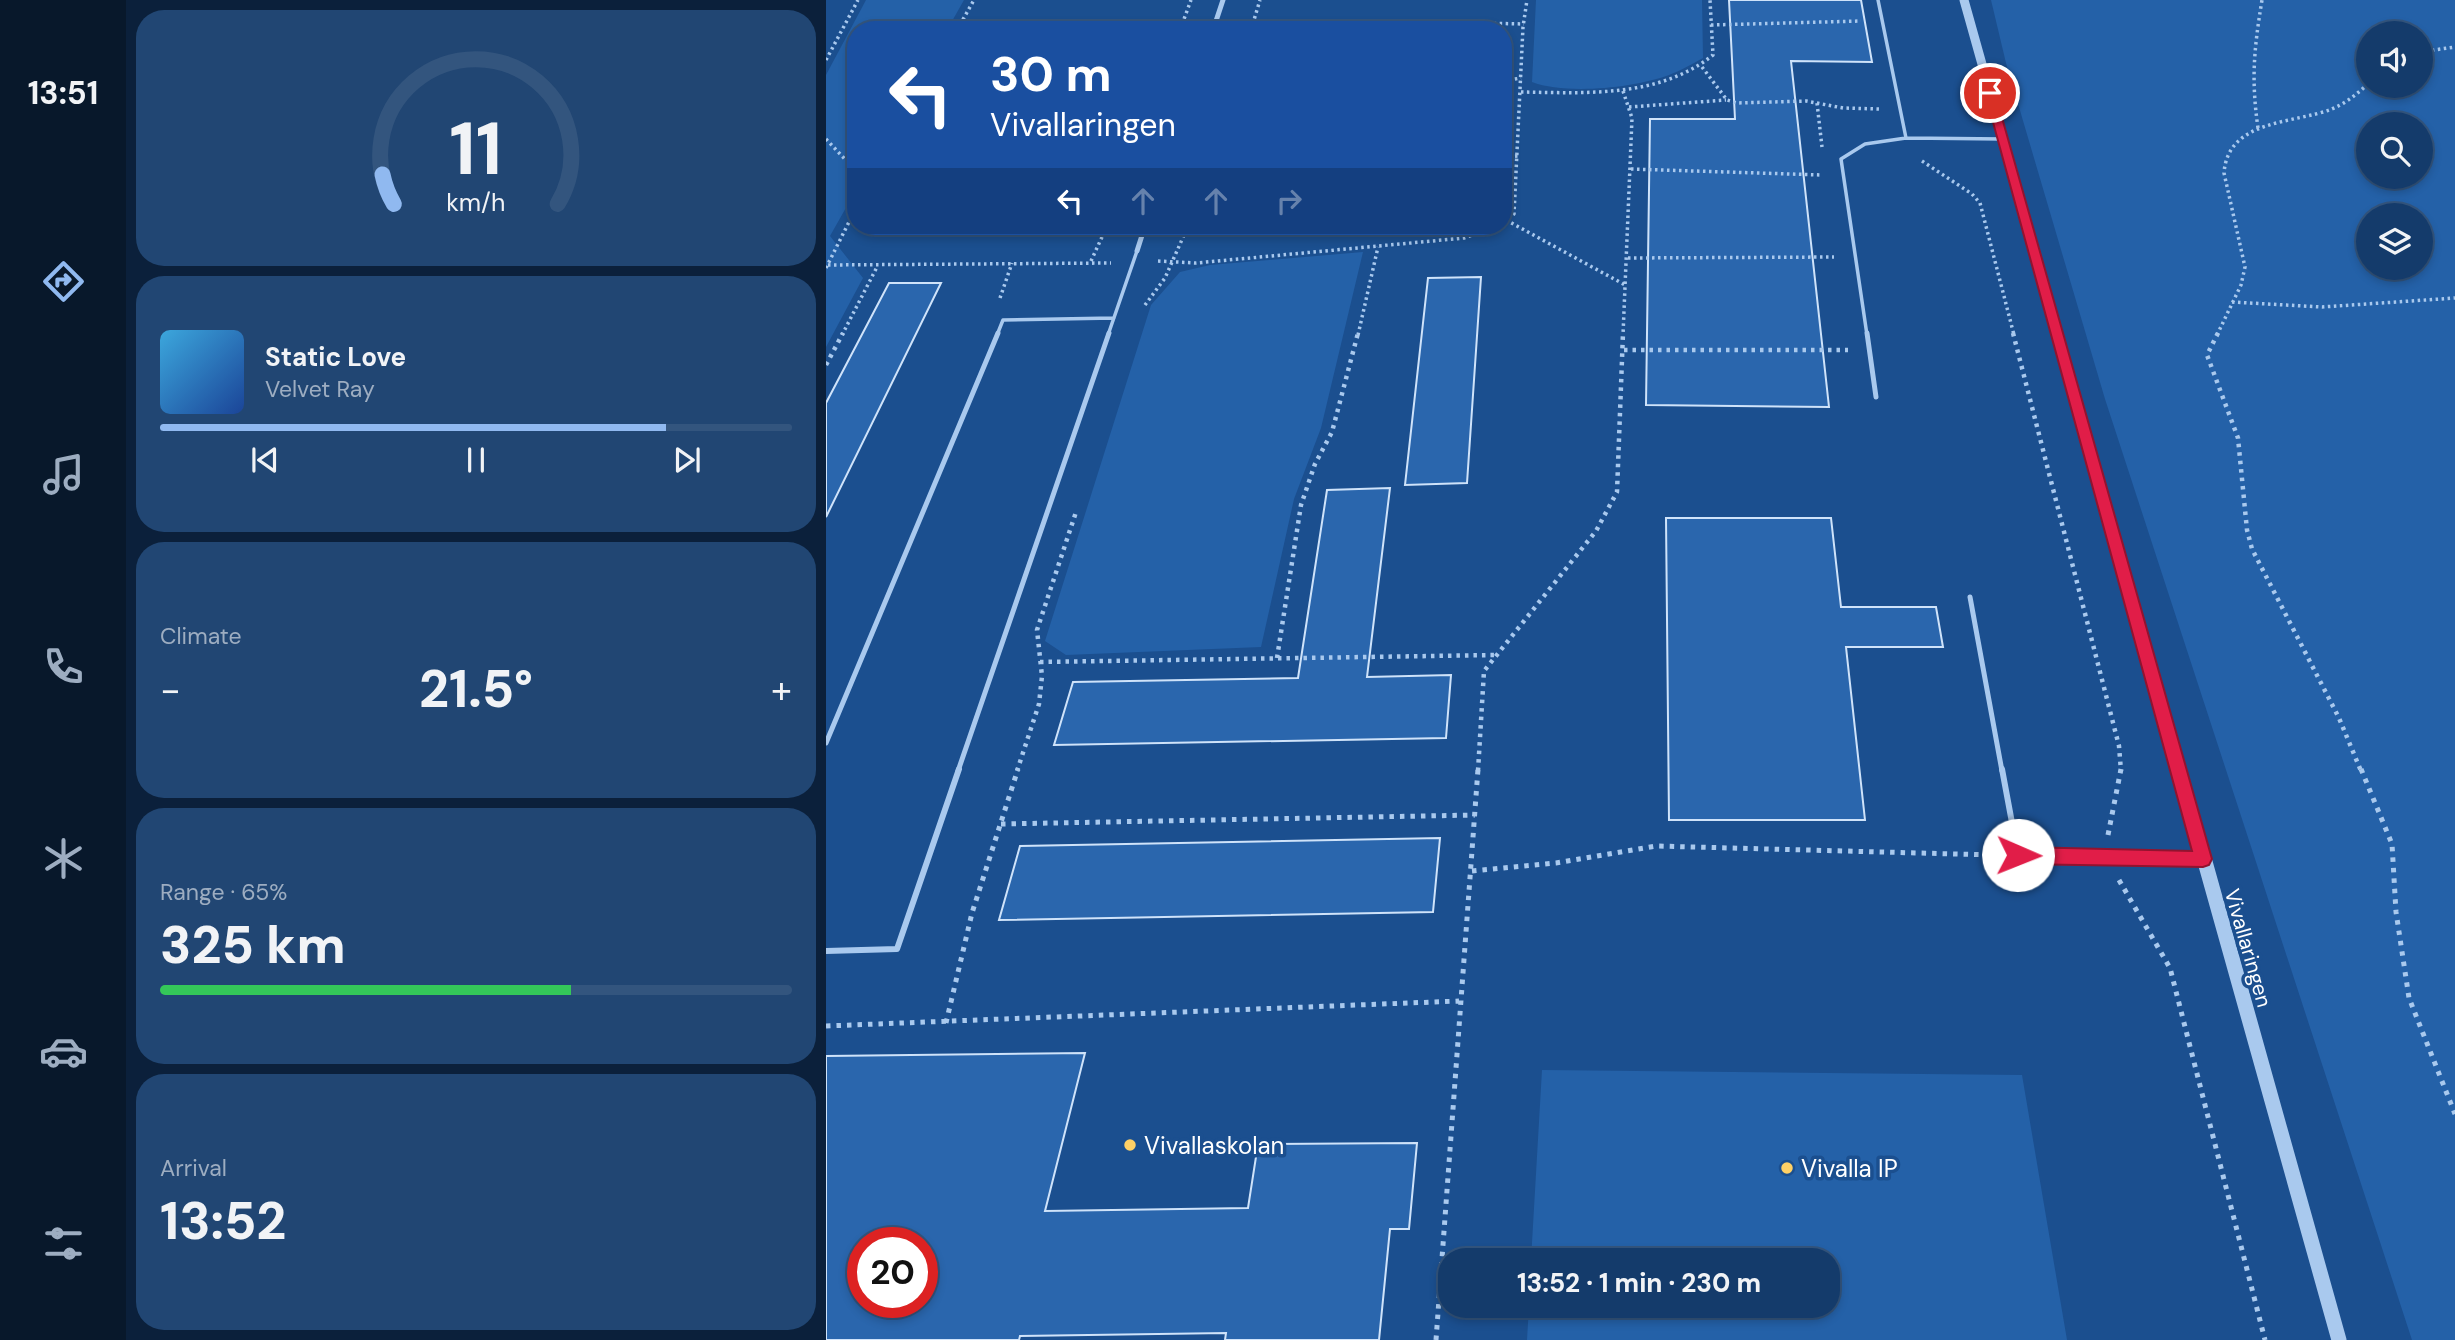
<!DOCTYPE html>
<html lang="en">
<head>
<meta charset="utf-8">
<style>
	:root { --surface:#143b6b; --page:#214673; --text:#f1f3f6; --muted:#9dadc1; --line:#33557e; --accent:#90b9f0 }
	body { margin:0; font-family:"DM Sans",sans-serif; background:var(--page); color:var(--text); height:100vh; display:flex; flex-direction:column; font-size:26px; white-space:nowrap }
	* { box-sizing:border-box; margin:0 }
	p { font-size:23px; color:var(--muted) }
	.icon { flex:none; width:38px; height:38px; fill:none; stroke:currentColor; stroke-width:2; stroke-linecap:round; stroke-linejoin:round }
	.map { position:relative; flex:1; overflow:hidden }
	.side { display:flex; flex-direction:column; gap:10px; padding:10px; background:#0b203b; width:700px }
	.side>* { flex:none }
	.top-card { position:absolute; left:21px; top:21px; width:665px; height:214px; border-radius:28px; box-shadow:0 4px 10px #0003,0 0 0 2px var(--line); background:#1a4fa0; color:#fff; overflow:hidden }
	.tools { position:absolute; left:1530px; top:21px; display:grid; gap:14px }
	.tools a { display:grid; place-items:center; width:77px; height:77px; border-radius:50%; background:var(--surface); box-shadow:0 4px 10px #0003,0 0 0 2px var(--line); font-size:35px }
	.speed { position:absolute; left:21px; top:1227px; display:flex; gap:14px; font-size:35px; font-weight:700; text-align:center }
	.speed>* { display:grid; place-content:center; width:91px; height:91px; border-radius:50%; background:var(--surface); box-shadow:0 4px 10px #0003,0 0 0 2px var(--line); line-height:1 }
	.speed .limit { border:10px solid #d22; background:#fff; color:#111 }
	.pin { position:absolute; display:grid; place-items:center; width:60px; height:60px; color:#fff; margin:-30px; border:4px solid #fff; border-radius:50%; box-shadow:0 2px 7px #0007 }
	.me { position:absolute; width:77px; margin:-38px; rotate:91deg; stroke-linejoin:round; filter:drop-shadow(0 0 5px #0008) }
	.turn { display:flex; align-items:center; gap:24px; height:147px; padding:0 28px; font-size:32px }
	.turn .icon { width:91px; height:91px; stroke-width:2.5 }
	.turn b { display:block; font-size:49px; line-height:60px }
	.lanes { display:flex; align-items:center; height:66px; padding:0 28px; background:#0003; justify-content:center; gap:35px; direction:ltr }
	.lanes .off { opacity:.35 }
	.big { font-size:52px; font-weight:800; line-height:1.1 }
	.side .tile { flex:1; display:flex; flex-direction:column; justify-content:center; gap:10px; min-width:0; padding:0 24px; border-radius:28px; background:var(--page) }
	.side .dial { align-items:center; gap:0 }
	.dial svg { height:182px; overflow:visible; fill:none; stroke:var(--line); stroke-width:7; stroke-linecap:round; text-anchor:middle }
	.dial text { fill:var(--text); stroke:none }
	.song { display:flex; align-items:center; gap:21px }
	.cover { width:84px; height:84px; border-radius:10px; background:linear-gradient(135deg,hsl(200 70% 55%),hsl(220 70% 35%)) }
	.played { height:7px; border-radius:4px; background:linear-gradient(90deg,var(--accent) 80%,var(--line) 80%) }
	.keys { display:flex; justify-content:space-around; direction:ltr }
	.heat { display:flex; justify-content:space-between; align-items:center; font-size:38px; direction:ltr }
	.charge { height:10px; border-radius:5px; background:linear-gradient(90deg,#34c759 65%,var(--line) 0) }
	.trip { position:absolute; left:612px; top:1248px; width:402px; height:70px; border-radius:28px; background:var(--surface); box-shadow:0 4px 10px #0003,0 0 0 2px var(--line); font-weight:800; line-height:70px; text-align:center }
	main { display:flex; flex:1; min-height:0 }
	.dock { display:flex; flex-direction:column; width:126px; justify-content:space-around; align-items:center; background:#08182b; color:var(--muted) }
	.dock .icon { width:49px; height:49px }
	.dock .active { color:var(--accent) }
	.dock b { font-size:32px; color:var(--text) }
	.map>svg:first-child { display:block }
	.green { fill:#2461a8; fill-rule:evenodd }
	.building { fill:#2a66ad; stroke:#cfe3fa; stroke-width:2; fill-rule:evenodd }
	.lines { fill:none; stroke-linecap:round; stroke-linejoin:round }
	.path-far2 { stroke:#a9c9ee; stroke-width:3.5; stroke-dasharray:2.5 3.5; stroke-linecap:butt }
	.path-far1 { stroke:#a9c9ee; stroke-width:4.5; stroke-dasharray:3.5 5; stroke-linecap:butt }
	.path { stroke:#a9c9ee; stroke-width:5; stroke-dasharray:4.5 6; stroke-linecap:butt }
	.service-far2 { stroke:#a9c9ee; stroke-width:3.5 }
	.service-far1 { stroke:#a9c9ee; stroke-width:5 }
	.service { stroke:#a9c9ee; stroke-width:6 }
	.minor { stroke:#a9c9ee; stroke-width:5 }
	.tertiary-far2 { stroke:#a9c9ee; stroke-width:9 }
	.tertiary-far1 { stroke:#a9c9ee; stroke-width:11 }
	.tertiary { stroke:#a9c9ee; stroke-width:15 }
	.route { fill:#e11d48; stroke:#92132f; stroke-width:2 }
	.poi-dot { fill:#ffd166; stroke:#1b4f8f; stroke-width:2.5 }
	.labels { text-anchor:middle; dominant-baseline:central; stroke-width:7; stroke-linejoin:round; paint-order:stroke }
	.street-label { font-size:21px; fill:#fff; stroke:#1b4f8f }
	.near-poi-label { font-size:24px; fill:#fff; stroke:#1b4f8f; text-anchor:start }
</style>
</head>
<body>
<main>
<nav class="dock">
<b>13:51</b>
<svg class="icon active" aria-label="directions" viewBox="0 0 24 24"><path d="M12 3l9 9-9 9-9-9zM9 14v-3h6M13 9l2 2-2 2"/></svg>
<svg class="icon" aria-label="music" viewBox="0 0 24 24"><path d="M9 18V5l10-2v13"/><circle cx="6" cy="18" r="3"/><circle cx="16" cy="16" r="3"/></svg>
<svg class="icon" aria-label="phone" viewBox="0 0 24 24"><path d="M5 4h4l2 5-3 2q2 4 5 5l2-3 5 2v4C11 20 4 13 5 4z"/></svg>
<svg class="icon" aria-label="climate" viewBox="0 0 24 24"><path d="M12 3v18M4 7l16 10M4 17L20 7"/></svg>
<svg class="icon" aria-label="car" viewBox="0 0 24 24"><path d="M5 17H2v-5l4-1 3-4h7l3 4 3 1v5h-3M9 17h6M6 11h13"/><circle cx="7" cy="17" r="2"/><circle cx="17" cy="17" r="2"/></svg>
<svg class="icon" aria-label="filters" viewBox="0 0 24 24"><path d="M4 7h16M4 17h16"/><circle cx="9" cy="7" r="2"/><circle cx="15" cy="17" r="2"/></svg>
</nav>
<section class="side">
<div class="tile dial"><svg viewBox="0 0 100 80">
<path d="M14 69A42 42 0 1 1 86 69"/>
<path d="M14 69A42 42 0 0 1 9 56" stroke="#90b9f0"/>
<text x="50" y="56" font-size="32" font-weight="700">11</text>
<text x="50" y="72" font-size="11">km/h</text>
</svg></div>
<div class="tile">
<div class="song"><i class="cover"></i><div><b>Static Love</b><p>Velvet Ray</p></div></div>
<div class="played"></div>
<div class="keys"><svg class="icon" aria-label="previous" viewBox="0 0 24 24"><path d="M18 5L8 12l10 7zM5 5v14"/></svg><svg class="icon" aria-label="pause" viewBox="0 0 24 24"><path d="M8 5v14M16 5v14"/></svg><svg class="icon" aria-label="next" viewBox="0 0 24 24"><path d="M6 5l10 7-10 7zM19 5v14"/></svg></div>
</div>
<div class="tile"><p>Climate</p>
<div class="heat"><a>−</a><b class="big">21.5°</b><a>+</a></div>
</div>
<div class="tile"><p>Range · 65%</p><b class="big">325 km</b><div class="charge"></div></div>
<div class="tile"><p>Arrival</p><b class="big">13:52</b></div>
</section>
<div class="map">
<svg width="1629" height="1340" viewBox="0 0 1629 1340">
	<rect width="100%" height="100%" fill="#1b4f8f"/>
	<!-- green -->
	<path class="green" d="M40,0h98l-17,30h-91v160l-26,46 33,42 -37,69v-272z
		M710,0h166l1,58c-11,6 -23,13 -34,17 -35,13 -103,20 -137,7z
		M1165,0h464v1340h-43l-307,-941 -99,-336zM1594,33v53h-52v-53zM1594,124v53h-52v-53zM1594,215v53h-52v-53z
		M537,252l-42,176 -27,71 -33,148 -195,8 -21,-14 106,-336 29,-33 30,-7z
		M716,1070l480,5 45,265h-540l2,-34h300v-46h-298z"/>
	<!-- building -->
	<path class="building" d="M903,0h132l11,62 -81,-1 38,346 -183,-2 4,-286h85z
		M655,277l-14,206 -62,2 23,-207z
		M63,283h52l-115,234v-114z
		M564,488l-23,189 84,-2 -5,63 -392,7 19,-63 225,-4 29,-188z
		M840,518h165l10,89h95l7,40h-97l19,173h-196z
		M614,838l-7,74 -434,8 21,-74z
		M259,1053l-40,158 203,-3 10,-64 159,-1 -8,86h-19l-11,111h-154l1,-7 -206,3 -1,4h-193v-284zM37,1242h59v60h-59z"/>
	<g class="lines">
		<!-- path-far2 -->
		<path class="path-far2" d="M885,25l150,-4
			M131,30l17,-30
			M354,30l11,-30
			M425,30l9,-30
			M428,30l127,-9 143,3
			M1594,52l35,-5
			M0,60l32,-60
			M876,67l25,33 10,3 69,-2 37,7 36,1
			M677,81l18,-3
			M797,91l9,27 -9,217
			M695,92c66,1 138,6 192,-37l-3,-55
			M991,103l5,44
			M803,107l97,-7
			M1432,128c-7,-49 -4,-79 4,-128
			M0,139l30,32
			M677,157l15,-1
			M1096,161l50,33 8,9 34,132
			M805,169l191,6
			M680,220l121,66
			M677,221l11,-7 9,-187 4,-27
			M802,258l206,-1
			M265,261l16,-35
			M332,261l38,2 268,-25 33,-12
			M2,265l283,-2
			M0,268l30,-60
			M174,298l12,-35
			M1406,302l90,5 133,-9
			M319,305l20,-27 23,-52
			M16,335l35,-68
			M532,335l20,-88
			M1391,335l24,-50 4,-18 -21,-94c4,-54 69,-49 108,-64 14,-6 25,-15 36,-25"/>
		<!-- path-far1 -->
		<path class="path-far1" d="M1187,333l106,413 2,25
			M1392,333l-11,22 31,83 9,92 5,19 87,169 22,53
			M798,350h224
			M0,365l17,-32
			M451,658l24,-153 14,-41 17,-32 26,-99
			M214,662l456,-7
			M191,771l22,-67 3,-28 -5,-46 39,-118
			M652,771l6,-100 112,-140 21,-39 6,-159"/>
		<!-- path -->
		<path class="path" d="M1535,769l31,75 4,68 13,86 46,116
			M175,824l474,-9
			M1282,835l13,-66
			M646,871l84,-8 100,-17 338,9
			M1293,880l51,88 95,372
			M120,1023l26,-110 46,-144
			M0,1026l633,-25
			M610,1340l42,-571"/>
		<!-- service-far2 -->
		<path class="service-far2" d="M1052,0l28,138
			M171,335l6,-15 111,-2
			M282,335l29,-84
			M1041,335l-26,-176 24,-15 41,-6 97,1"/>
		<!-- service-far1 -->
		<path class="service-far1" d="M1041,333l9,64
			M1144,597l32,174
			M0,743l172,-410
			M132,771l151,-438"/>
		<!-- service -->
		<path class="service" d="M1176,769l16,86 185,4
			M0,951l71,-2 62,-180"/>
		<!-- minor -->
		<path class="minor" d="M387,30l10,-30
			M311,251l8,-25"/>
		<!-- tertiary-far2 -->
		<path class="tertiary-far2" d="M1138,0l94,335"/>
		<!-- tertiary-far1 -->
		<path class="tertiary-far1" d="M1231,333l123,438"/>
		<!-- tertiary -->
		<path class="tertiary" d="M1353,769l160,571"/>
	</g>
	<!-- route -->
	<path class="route" d="M1160,90l9,3 217,766 -3,6 -6,2 -185,-3 -6,-3 -2,-6 2,-5 6,-3 174,4 -207,-758z"/>
	<!-- markers -->
	<g class="poi-dot">
		<circle cx="304" cy="1145" r="7"/>
		<circle cx="961" cy="1168" r="7"/>
	</g>
	<g class="labels">
		<!-- street labels -->
		<g class="street-label">
			<text transform="translate(1422 948) rotate(74)">Vivallaringen</text>
		</g>
		<!-- near-poi labels -->
		<g class="near-poi-label">
			<text x="318" y="1145">Vivallaskolan</text>
			<text x="975" y="1168">Vivalla IP</text>
		</g>
	</g>
</svg>
<div class="tools">
<a><svg class="icon" aria-label="sound" viewBox="0 0 24 24"><path d="M4 9h4l5-4v14l-5-4H4zM17 9q2 3 0 6"/></svg></a>
<a><svg class="icon" aria-label="search" viewBox="0 0 24 24"><circle cx="10" cy="10" r="6"/><path d="M15 15l6 6"/></svg></a>
<a><svg class="icon" aria-label="layers" viewBox="0 0 24 24"><path d="M12 4l9 5-9 5-9-5zM3 14l9 5 9-5"/></svg></a>
</div>
<div class="speed"><div class="limit">20</div></div>
<div class="pin" style="left:1164px;top:93px;background:#d93025"><svg class="icon" aria-label="arrive" viewBox="0 0 24 24"><path d="M6 21V4h12l-3 4 3 4H6"/></svg></div>
<svg class="me" style="left:1192px;top:855px" viewBox="-20 -20 40 40"><circle r="19" fill="#fff"/><path d="M0-13L10 11 0 6-10 11z" fill="#e11d48"/></svg>
<div class="trip">13:52 · 1 min · 230 m</div>
<div class="top-card">
<div class="turn"><svg class="icon" aria-label="left" viewBox="0 0 24 24"><path d="M17 20v-9H6M10 6l-5 5 5 5"/></svg><div><b>30 m</b>Vivallaringen</div></div>
<div class="lanes"><svg class="icon" aria-label="left" viewBox="0 0 24 24"><path d="M17 20v-9H6M10 6l-5 5 5 5"/></svg><svg class="icon off" aria-label="ahead" viewBox="0 0 24 24"><path d="M12 20V5M6 11l6-6 6 6"/></svg><svg class="icon off" aria-label="ahead" viewBox="0 0 24 24"><path d="M12 20V5M6 11l6-6 6 6"/></svg><svg class="icon off" aria-label="right" viewBox="0 0 24 24"><path d="M7 20v-9h11M14 6l5 5-5 5"/></svg></div>
</div>
</div>
</main>
</body>
</html>
